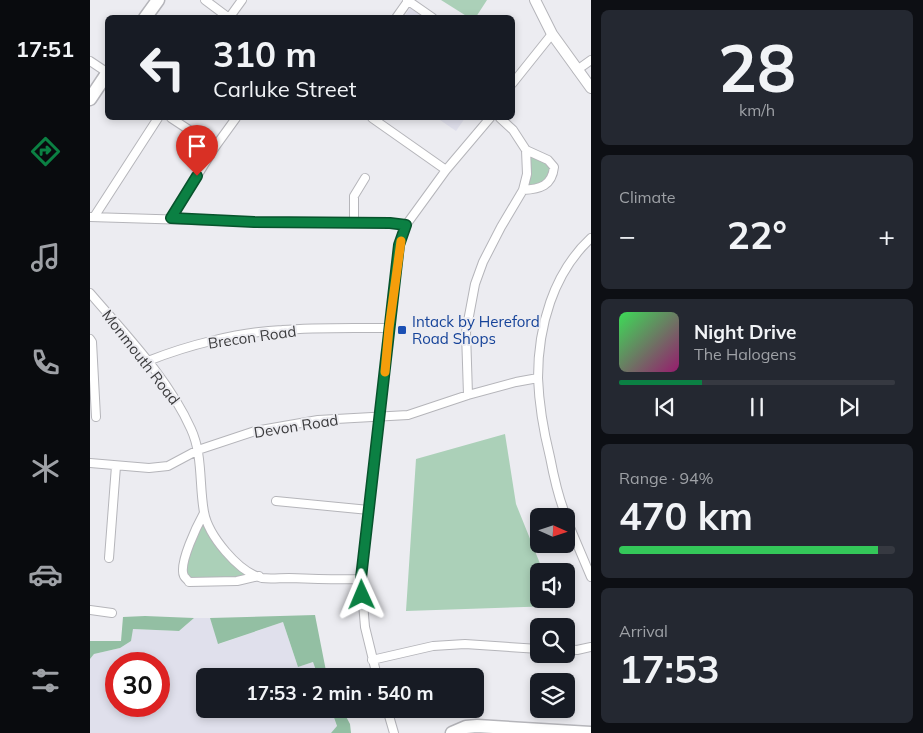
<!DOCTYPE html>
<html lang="en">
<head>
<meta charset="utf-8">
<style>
	:root { --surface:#171b24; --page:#242831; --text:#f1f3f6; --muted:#9ea1a6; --line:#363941; --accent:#0b8043 }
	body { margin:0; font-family:Mulish,sans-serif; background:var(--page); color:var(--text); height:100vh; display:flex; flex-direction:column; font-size:19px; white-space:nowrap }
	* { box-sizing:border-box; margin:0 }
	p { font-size:16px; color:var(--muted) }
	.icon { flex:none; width:28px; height:28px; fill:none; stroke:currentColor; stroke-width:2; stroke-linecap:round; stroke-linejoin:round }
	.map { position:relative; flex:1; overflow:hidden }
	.drawer { display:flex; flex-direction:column; gap:10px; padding:10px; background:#0d0f14; width:332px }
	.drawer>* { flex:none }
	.top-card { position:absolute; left:15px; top:15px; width:410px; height:105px; border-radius:8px; box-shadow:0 2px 8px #0003; background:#171b24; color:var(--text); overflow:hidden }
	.needle { width:32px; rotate:93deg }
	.fabs { position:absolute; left:440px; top:508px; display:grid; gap:10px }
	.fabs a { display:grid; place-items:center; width:45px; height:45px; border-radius:8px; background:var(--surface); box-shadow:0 2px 8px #0003; font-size:25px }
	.speed { position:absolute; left:15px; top:652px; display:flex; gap:10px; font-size:25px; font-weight:700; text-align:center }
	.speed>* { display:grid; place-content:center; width:65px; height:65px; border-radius:50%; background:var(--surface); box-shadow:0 2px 8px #0003; line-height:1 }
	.speed .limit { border:8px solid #d22; background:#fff; color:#111 }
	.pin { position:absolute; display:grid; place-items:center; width:42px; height:42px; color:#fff; margin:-51px -21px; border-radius:50% 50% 50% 0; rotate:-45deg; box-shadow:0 0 5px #0007 }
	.pin .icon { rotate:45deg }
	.me { position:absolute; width:55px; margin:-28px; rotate:359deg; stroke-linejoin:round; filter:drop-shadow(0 0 4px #0008) }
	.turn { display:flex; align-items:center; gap:18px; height:105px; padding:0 25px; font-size:22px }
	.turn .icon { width:65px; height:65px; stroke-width:2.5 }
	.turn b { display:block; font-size:35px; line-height:42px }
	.big { font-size:38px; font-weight:700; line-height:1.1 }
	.drawer .widget { flex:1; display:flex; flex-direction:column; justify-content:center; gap:8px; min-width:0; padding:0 18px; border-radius:8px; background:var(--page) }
	.drawer .dial { align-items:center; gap:0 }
	.dial b { font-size:65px; line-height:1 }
	.song { display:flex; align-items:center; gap:15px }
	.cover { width:60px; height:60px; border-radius:8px; background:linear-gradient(135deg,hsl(130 70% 55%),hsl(320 70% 35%)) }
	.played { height:5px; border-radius:2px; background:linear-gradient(90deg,var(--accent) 30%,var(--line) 30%) }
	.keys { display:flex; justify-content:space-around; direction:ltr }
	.heat { display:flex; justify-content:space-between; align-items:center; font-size:28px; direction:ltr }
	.charge { height:8px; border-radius:4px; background:linear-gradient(90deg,#34c759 94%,var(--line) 0) }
	.trip { position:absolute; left:106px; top:668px; width:288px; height:50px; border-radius:8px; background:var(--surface); box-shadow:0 2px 8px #0003; font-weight:700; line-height:50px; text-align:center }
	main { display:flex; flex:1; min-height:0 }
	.tab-bar { display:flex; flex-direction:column; width:90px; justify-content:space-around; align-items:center; background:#090b0e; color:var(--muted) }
	.tab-bar .icon { width:35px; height:35px }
	.tab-bar .on { color:var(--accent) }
	.tab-bar b { font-size:22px; color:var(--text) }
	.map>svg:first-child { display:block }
	.built { fill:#e0e0ec; fill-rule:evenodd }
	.green { fill:#abd0b8 }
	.forest { fill:#93bfa3 }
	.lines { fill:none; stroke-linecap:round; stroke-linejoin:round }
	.minor-casing { stroke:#b5b5ba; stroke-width:10 }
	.tertiary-casing { stroke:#b5b5ba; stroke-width:12 }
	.primary-casing { stroke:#b5b5ba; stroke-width:15 }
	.minor { stroke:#fff; stroke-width:8 }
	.tertiary { stroke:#fff; stroke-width:10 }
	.primary { stroke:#fff; stroke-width:12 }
	.route-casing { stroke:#07532c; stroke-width:12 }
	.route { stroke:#0b8043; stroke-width:9 }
	.slow { stroke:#f59e0b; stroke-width:9 }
	.transit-dot { fill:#1a4fb4; stroke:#ececf1; stroke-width:2 }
	.labels { text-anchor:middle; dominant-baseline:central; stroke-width:4; stroke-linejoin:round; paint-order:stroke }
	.transit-label { font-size:15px; fill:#164399; stroke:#ececf1; text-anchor:start }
	.street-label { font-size:15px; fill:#3c3c3e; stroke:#ececf1 }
</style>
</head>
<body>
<main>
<nav class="tab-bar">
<b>17:51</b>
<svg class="icon on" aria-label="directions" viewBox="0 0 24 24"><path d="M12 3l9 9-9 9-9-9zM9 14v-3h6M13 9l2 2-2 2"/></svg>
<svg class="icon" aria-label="music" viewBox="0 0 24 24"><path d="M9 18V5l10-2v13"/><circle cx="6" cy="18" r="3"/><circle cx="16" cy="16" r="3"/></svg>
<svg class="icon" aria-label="phone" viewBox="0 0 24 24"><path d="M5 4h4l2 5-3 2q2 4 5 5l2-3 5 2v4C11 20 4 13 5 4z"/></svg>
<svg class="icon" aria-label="climate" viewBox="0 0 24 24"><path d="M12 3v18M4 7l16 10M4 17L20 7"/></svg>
<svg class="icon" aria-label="car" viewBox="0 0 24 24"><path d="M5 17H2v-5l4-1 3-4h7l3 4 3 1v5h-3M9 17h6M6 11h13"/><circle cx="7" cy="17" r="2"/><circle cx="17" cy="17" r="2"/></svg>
<svg class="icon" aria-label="filters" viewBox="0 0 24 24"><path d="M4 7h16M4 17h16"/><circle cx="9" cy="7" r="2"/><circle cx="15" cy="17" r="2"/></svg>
</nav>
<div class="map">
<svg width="501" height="733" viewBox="0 0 501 733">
	<rect width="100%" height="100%" fill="#ececf1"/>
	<!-- built -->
	<path class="built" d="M320,8l14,9h-20z
		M347,118h28l-9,13z
		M104,618h16l9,26 64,-22 15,45 15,-5 5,14h-113v33h126l6,18 -6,6h-241v-74l4,-5 26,-6 13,-19 46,2zM26,664h43v42h-43z"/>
	<!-- green -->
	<path class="green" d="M351,0h46l-11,17h-8z
		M436,150l28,17 -5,15 -26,8z
		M415,434l11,70 27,67h-4v28h15l3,7 -151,5 10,-152z
		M114,513l15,31 40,32 -70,6 -5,-5 9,-43z"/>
	<!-- forest -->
	<path class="forest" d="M225,615l12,61h-9l-5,-14 -15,5 -15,-45 -65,22 -8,-26z
		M55,616l49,2 -15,13 -46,-2 -2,12 -11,7 -26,6 -4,5v-18h31l2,-24z
		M241,709h11l8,15 1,9h-20l6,-7z"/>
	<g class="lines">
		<!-- minor casing -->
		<g class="minor-casing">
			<path id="minor" d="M115,0l24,18
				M317,0l26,18
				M139,18l13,-18
				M306,18l12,-17
				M0,61l18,12
				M487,70l14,-10
				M422,84l40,-50
				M81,118l44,29
				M282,118l74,52
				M433,190c17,-1 29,-4 31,-23l-6,-7 -22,-10
				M0,217l164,5 136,1 16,2
				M4,217l64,-99
				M81,218l44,-71 21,-29
				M264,222v-26l11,-18
				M0,293c36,42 78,85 101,136 12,26 8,56 13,83 4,23 34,60 58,66 8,1 18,0 27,0 24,1 48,2 72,1
				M0,339l2,3 4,75
				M58,361c40,-16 91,-29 134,-31 35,-3 71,-2 107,-2
				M378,395l-2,-63 9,-48 8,-22 18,-35 22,-37 4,-16 -1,-24 -13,-20 -13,-12
				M0,463l59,5 19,-2 30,-16 57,-19 63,-11 90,-5 60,-20 48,-13 22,-4
				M186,501l93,9
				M114,513c-6,11 -26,51 -20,63 0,1 5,5 5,6l48,-1 22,-5
				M476,516c-8,-19 -12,-38 -16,-59 -6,-24 -11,-54 -12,-79 0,-51 15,-105 53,-140
				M476,518l25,59
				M19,558l7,-92
				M0,610l22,3
				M476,649l11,1 14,-3
				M282,660l61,-14 32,-2 74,5
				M287,676l-12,-49 -4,-48 38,-334 7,-20 40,-55 44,-52
				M297,709l7,24"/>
		</g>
		<!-- tertiary casing -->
		<g class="tertiary-casing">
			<path id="tertiary" d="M445,0l17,34 39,54"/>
		</g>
		<!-- primary casing -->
		<g class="primary-casing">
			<path id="primary" d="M55,18l13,-18
				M0,99l18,-27
				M362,733l14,-6 11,-1 114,7"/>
		</g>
		<!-- minor -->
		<use href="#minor" class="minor"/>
		<!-- tertiary -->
		<use href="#tertiary" class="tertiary"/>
		<!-- primary -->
		<use href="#primary" class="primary"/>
	</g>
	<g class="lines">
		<!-- route casing -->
		<g class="route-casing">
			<path id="route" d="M107,176l-26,42 83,4 136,1 16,2 -7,20 -38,333 1,17"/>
		</g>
		<!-- route -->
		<use href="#route" class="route"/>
		<!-- slow -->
		<path class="slow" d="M295,372l4,-44 12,-87"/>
	</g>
	<!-- markers -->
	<rect class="transit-dot" x="307" y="325" width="10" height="10" rx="2.5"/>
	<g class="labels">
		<!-- transit labels -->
		<g class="transit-label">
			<text x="322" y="321">Intack by Hereford<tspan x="322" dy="17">Road Shops</tspan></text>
		</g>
		<!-- street labels -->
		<g class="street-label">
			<text transform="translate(162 337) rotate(-8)">Brecon Road</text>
			<text transform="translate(51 357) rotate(52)">Monmouth Road</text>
			<text transform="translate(206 426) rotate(-9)">Devon Road</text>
		</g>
	</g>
</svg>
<div class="fabs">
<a><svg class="needle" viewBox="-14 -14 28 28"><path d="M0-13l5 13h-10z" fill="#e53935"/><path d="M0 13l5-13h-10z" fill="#9ea1a6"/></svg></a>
<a><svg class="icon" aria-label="sound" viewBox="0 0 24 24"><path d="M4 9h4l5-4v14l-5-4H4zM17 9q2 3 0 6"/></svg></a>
<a><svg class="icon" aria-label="search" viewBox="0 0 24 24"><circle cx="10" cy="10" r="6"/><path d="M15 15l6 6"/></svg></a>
<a><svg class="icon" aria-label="layers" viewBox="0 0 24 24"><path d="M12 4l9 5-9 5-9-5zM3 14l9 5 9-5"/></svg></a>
</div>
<div class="speed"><div class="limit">30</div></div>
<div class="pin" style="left:107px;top:176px;background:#d93025"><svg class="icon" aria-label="arrive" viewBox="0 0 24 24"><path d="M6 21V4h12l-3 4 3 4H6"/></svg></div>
<svg class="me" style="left:272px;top:595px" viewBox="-20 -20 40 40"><path d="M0-17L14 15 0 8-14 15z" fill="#0b8043" stroke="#fff" stroke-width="4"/></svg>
<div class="trip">17:53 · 2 min · 540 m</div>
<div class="top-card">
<div class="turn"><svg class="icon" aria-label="left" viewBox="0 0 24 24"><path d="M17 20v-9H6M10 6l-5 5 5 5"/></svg><div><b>310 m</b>Carluke Street</div></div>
</div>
</div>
<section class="drawer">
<div class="widget dial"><b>28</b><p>km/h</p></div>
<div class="widget"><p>Climate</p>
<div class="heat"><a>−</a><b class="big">22°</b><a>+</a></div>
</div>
<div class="widget">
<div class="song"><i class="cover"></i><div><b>Night Drive</b><p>The Halogens</p></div></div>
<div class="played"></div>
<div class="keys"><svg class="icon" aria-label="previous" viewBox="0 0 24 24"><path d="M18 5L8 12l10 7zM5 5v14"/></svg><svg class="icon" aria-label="pause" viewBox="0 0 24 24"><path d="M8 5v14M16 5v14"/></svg><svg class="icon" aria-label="next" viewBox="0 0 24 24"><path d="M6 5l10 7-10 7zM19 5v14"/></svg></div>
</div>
<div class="widget"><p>Range · 94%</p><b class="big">470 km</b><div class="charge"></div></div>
<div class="widget"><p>Arrival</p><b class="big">17:53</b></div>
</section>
</main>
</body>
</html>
